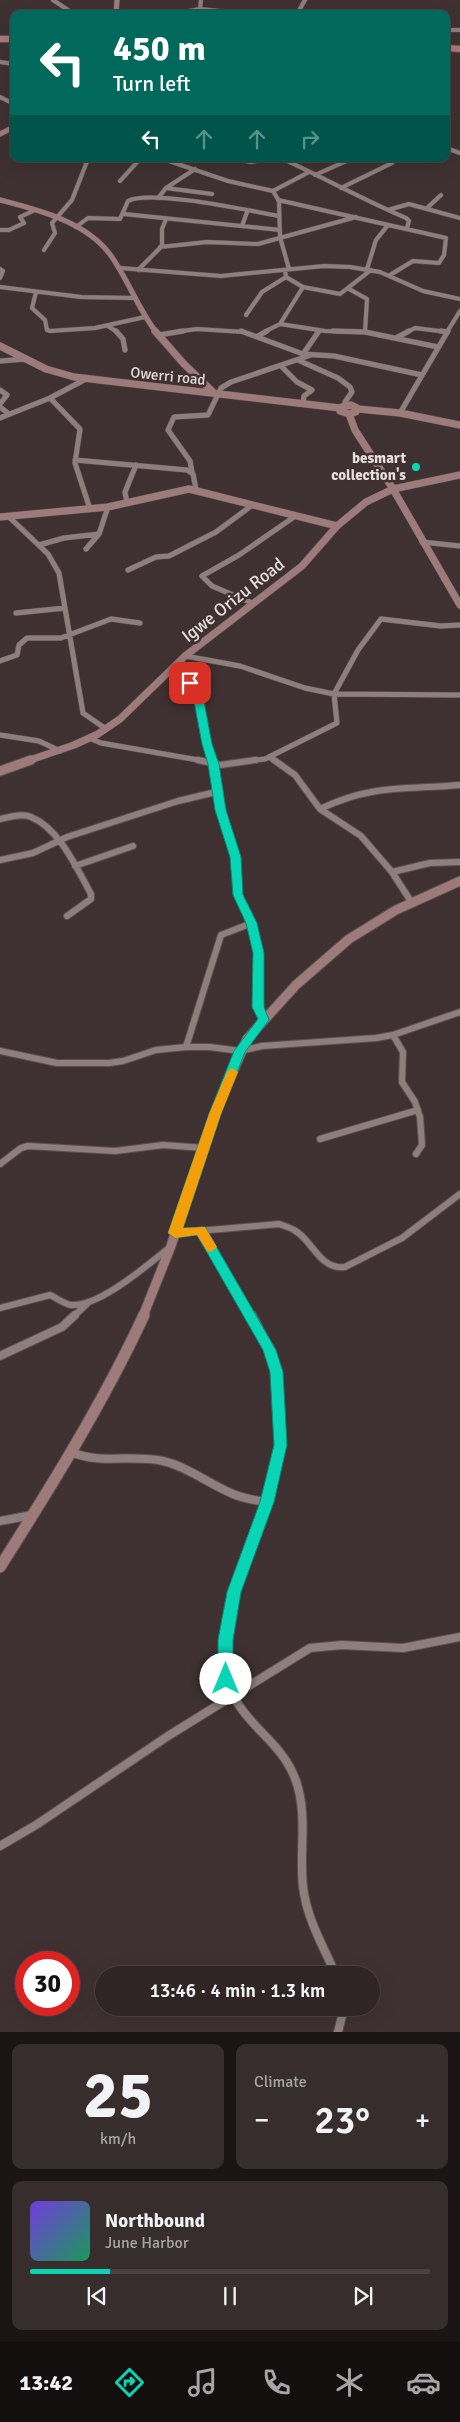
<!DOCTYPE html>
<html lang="en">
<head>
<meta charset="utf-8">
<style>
	:root { --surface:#2f2525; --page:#372d2d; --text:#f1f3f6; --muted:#a7a5a7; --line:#4a4242; --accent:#09d5b5 }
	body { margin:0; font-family:Signika,sans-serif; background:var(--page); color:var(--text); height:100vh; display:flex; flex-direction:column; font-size:19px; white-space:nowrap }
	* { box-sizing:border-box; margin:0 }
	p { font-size:16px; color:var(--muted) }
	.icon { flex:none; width:28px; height:28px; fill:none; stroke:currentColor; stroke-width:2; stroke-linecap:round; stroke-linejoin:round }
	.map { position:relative; height:2032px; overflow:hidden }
	.drawer { display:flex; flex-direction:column; gap:12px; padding:12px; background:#1a1414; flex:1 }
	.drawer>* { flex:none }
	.top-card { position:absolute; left:10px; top:10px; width:440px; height:152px; border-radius:10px; box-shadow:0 5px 20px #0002,0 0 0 1px var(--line); background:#00695c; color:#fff; overflow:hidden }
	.speed { position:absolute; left:15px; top:1951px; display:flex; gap:10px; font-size:25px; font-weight:700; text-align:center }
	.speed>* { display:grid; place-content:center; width:65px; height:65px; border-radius:50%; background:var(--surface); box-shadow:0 5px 20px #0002,0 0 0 1px var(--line); line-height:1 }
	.speed .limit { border:8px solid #d22; background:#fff; color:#111 }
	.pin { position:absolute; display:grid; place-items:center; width:42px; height:42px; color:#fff; margin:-21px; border-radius:10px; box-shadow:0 2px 8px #0006 }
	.me { position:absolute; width:55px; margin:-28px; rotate:0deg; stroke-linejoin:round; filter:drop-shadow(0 0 4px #0008) }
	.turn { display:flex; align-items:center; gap:18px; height:105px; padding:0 20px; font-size:22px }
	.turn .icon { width:65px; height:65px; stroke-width:2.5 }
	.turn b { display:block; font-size:35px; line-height:42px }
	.lanes { display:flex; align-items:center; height:48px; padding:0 20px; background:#0003; justify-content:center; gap:25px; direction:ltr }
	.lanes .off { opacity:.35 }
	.big { font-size:38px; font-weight:600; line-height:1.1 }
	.drawer .card { flex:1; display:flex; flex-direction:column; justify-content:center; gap:8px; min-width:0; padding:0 18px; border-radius:10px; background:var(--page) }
	.drawer .dial { align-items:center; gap:0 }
	.dial b { font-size:65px; line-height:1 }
	.song { display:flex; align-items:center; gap:15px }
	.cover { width:60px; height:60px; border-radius:8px; background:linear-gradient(135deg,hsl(260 70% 55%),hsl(150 70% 35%)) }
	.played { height:5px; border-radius:2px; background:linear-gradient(90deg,var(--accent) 20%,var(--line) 20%) }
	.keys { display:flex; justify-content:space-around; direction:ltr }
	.heat { display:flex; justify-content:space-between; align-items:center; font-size:28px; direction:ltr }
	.drawer .tiles { flex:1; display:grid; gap:12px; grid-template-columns:1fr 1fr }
	.card:last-child { grid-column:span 2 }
	.trip { position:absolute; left:95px; top:1966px; width:285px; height:50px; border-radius:25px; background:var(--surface); box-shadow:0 5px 20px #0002,0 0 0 1px var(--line); font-weight:600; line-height:50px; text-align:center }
	.menu { display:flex; height:80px; justify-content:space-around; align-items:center; background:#130f0f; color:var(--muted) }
	.menu .icon { width:35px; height:35px }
	.menu .on { color:var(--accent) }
	.menu b { font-size:22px; color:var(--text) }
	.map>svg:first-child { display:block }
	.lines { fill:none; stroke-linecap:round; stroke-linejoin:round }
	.street-far3-casing { stroke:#5c5050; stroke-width:5 }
	.street-far2-casing { stroke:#5c5050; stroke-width:6 }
	.street-far1-casing { stroke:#5c5050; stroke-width:8 }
	.street-casing { stroke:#5c5050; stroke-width:10 }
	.secondary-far3-casing { stroke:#5c5050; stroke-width:6 }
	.secondary-far2-casing { stroke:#5c5050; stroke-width:8 }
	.secondary-far1-casing { stroke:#5c5050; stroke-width:11 }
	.secondary-casing { stroke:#5c5050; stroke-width:13 }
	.primary-casing { stroke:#5c5050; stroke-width:8 }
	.street-far3 { stroke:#8f7e7e; stroke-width:4 }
	.street-far2 { stroke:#8f7e7e; stroke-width:5 }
	.street-far1 { stroke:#8f7e7e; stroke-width:6 }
	.street { stroke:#8f7e7e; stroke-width:8 }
	.secondary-far3 { stroke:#9e7b7b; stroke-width:5 }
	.secondary-far2 { stroke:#9e7b7b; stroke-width:7 }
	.secondary-far1 { stroke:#9e7b7b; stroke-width:9 }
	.secondary { stroke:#9e7b7b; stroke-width:11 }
	.primary { stroke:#ad7979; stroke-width:6 }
	.route { fill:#09d5b5; stroke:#068a76 }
	.slow { fill:#f59e0b }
	.poi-dot { fill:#09d5b5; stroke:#3f3131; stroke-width:2 }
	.labels { text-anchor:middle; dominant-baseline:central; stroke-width:5; stroke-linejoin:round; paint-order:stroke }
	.far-street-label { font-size:15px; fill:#e7dddd; stroke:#3f3131 }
	.far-poi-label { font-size:15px; font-weight:bold; fill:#e7dddd; stroke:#3f3131; text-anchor:end }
	.street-label { font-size:18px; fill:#e7dddd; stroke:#3f3131 }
</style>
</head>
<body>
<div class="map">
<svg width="460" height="2032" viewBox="0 0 460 2032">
	<rect width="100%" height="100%" fill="#3f3131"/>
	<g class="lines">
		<!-- street-far3 casing -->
		<g class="street-far3-casing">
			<path id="street-far3" d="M53,0l21,14
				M200,9l1,-9
				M173,14l27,-5 49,5
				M297,14l8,-14
				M446,30h14
				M0,62l14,2
				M0,97l14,7
				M446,148l14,5
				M163,159l65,22 45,10
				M236,159l15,3 16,-3
				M283,159c41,19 81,41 123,59l3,3 -2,7
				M315,175l36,-16
				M120,181l20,-22
				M166,188l46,6
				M341,188l51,-25 -1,-4
				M158,198l8,-10 29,-19
				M278,200l168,38 -2,17 -5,8 -26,-2 -23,14
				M426,209l15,-14
				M388,210l21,-6 51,14
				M124,214l156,16
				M242,226l5,-14
				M76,227l12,-9 32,1 8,-18c22,-12 123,10 151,15
				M0,230h9l15,-7 -4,-6 15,-7
				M160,247l47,-5 51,2 98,-27
				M44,250l11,-17 -3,-10 20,-23 16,-41
				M120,268l101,8 103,-10 26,1 30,5 43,19 37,8
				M0,269l3,2 -3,7
				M289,269l-9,-32 -1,-36 -6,-10 36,-19
				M367,269l9,-29 12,-15
				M138,270l24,-24v-17l4,-10
				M285,270l1,7 17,10 37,7 31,-24
				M0,287l81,10 52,1
				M349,289l18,10 -2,33
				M36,292l-4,16 13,12 2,10 3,1 45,-3 50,-11
				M246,315l16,-23 24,-15
				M280,324l45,7 42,1
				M108,326l9,6
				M175,332l22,-3 47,3
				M264,332l16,-8 23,-37
				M407,332l8,-4 32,4
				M447,332l13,-21"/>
		</g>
		<!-- street-far2 casing -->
		<g class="street-far2-casing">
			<path id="street-far2" d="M116,331l7,8 2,11
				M241,331l62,23 31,2 88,19
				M333,331l32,1 73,15
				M441,331l6,1
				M159,335l24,-4
				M258,336l9,-5
				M396,338l13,-7
				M303,354l16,-23
				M0,361l26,-2
				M300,361l38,17 12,9 2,5 -7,10 2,3
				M282,367l15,15 15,8 -8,6 -1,7
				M0,390l7,5 -7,9
				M50,398l30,31 -5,34 15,46
				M0,407l9,7
				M400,413l48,-82
				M0,418l50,-20 36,-19
				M75,460l112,10 6,4 3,15
				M192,472l-2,-11 -22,-31 6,-13 34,-2 13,-27 10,-6 80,-27
				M127,503l-2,-11 11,-27
				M8,516l40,38 11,19 24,140 23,16
				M422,542l38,4
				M39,545l25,-7 35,-4
				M86,549l13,-15 9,-27
				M128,570l28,-13 13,-1 47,-24 35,-26
				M252,603l-40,-17 -10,-10 37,-21 55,-38
				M16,613l49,-5
				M185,656l55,10 65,22 29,6 126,1
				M0,661l17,-6 2,-10 8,-7h34l50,-19 29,4
				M169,671c6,4 15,7 21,12 12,11 17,60 23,78
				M0,735l39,6 21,10
				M89,738l12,5 103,18
				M269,757l6,4
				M247,761l18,-2 72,-36 -3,-29 24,-44 23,-31 60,7 19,-1"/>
		</g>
		<!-- street-far1 casing -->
		<g class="street-far1-casing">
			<path id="street-far1" d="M198,760l22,5 36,-5
				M213,760l7,50 17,55 1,30 11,19 9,39 -1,43 6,24
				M274,760l21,15 25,34 41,27 31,36 20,31
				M320,809c52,-25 85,-19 140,-24
				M0,819c10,-2 22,-6 31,-2 29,12 46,52 60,77v5l-24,17
				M0,860l33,-7 34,-16 111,-36 38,-9
				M75,866l58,-20
				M392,872l38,-9 30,-1
				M393,1035l10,17 -1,30 13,20 5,15 2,28 -6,9
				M186,1047l35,-112 31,-12
				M0,1051l57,12h52l14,-2 33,-11 30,-3h24l30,4 22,-5 114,-8 17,-3 67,-23
				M320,1139l98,-29
				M0,1164l21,-16 7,-2 87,5 48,-6 41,3
				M201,1230l51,86
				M175,1233l104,-9c5,2 10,3 15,6 19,10 25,40 51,37l57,-29 58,-44
				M0,1308l50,-13c7,3 14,9 21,10 29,2 76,-40 98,-57
				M74,1316l13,-12"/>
		</g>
		<!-- street casing -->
		<g class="street-casing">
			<path id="street" d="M252,1315c49,87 27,152 -5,239 -12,34 -24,71 -22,107 3,61 54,71 71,120 12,34 3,71 7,106 4,32 20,59 33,88
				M0,1356l62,-29 13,-12
				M71,1452c30,13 61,2 92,9 25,6 46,23 70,33 11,5 22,6 34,8
				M0,1521l32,-6
				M0,1846l36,-21 132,-89 142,-88 32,-3 61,3 57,-11
				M338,2032l6,-24"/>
		</g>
		<!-- secondary-far3 casing -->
		<g class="secondary-far3-casing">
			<path id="secondary-far3" d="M116,14l1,-14
				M0,134l14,-7
				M0,200c38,10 84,21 109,53 18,24 28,54 47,79"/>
		</g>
		<!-- secondary-far2 casing -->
		<g class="secondary-far2-casing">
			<path id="secondary-far2" d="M155,331l29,33 30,29
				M0,346l46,23 28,8 266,31
				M351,405l6,3 -1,4 -7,2 -9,-3 2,-4z
				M358,409l42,4 60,12
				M349,414l6,16 38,59 67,116
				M0,517l108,-10 81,-18 148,37
				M27,761l47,-16 24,-11 22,-15 65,-63 117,-90 35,-40 29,-24 27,-13 67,-14"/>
		</g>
		<!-- secondary-far1 casing -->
		<g class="secondary-far1-casing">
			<path id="secondary-far1" d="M0,771l31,-11
				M143,1316l28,-70 43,-130 33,-77 49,-54 53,-46 47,-29 64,-29"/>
		</g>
		<!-- secondary casing -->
		<g class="secondary-casing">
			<path id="secondary" d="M0,1567c52,-82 103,-164 144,-252"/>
		</g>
		<!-- primary casing -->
		<g class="primary-casing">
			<path id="primary" d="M0,39h14
				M446,48l14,1"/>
		</g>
		<!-- street-far3 -->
		<use href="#street-far3" class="street-far3"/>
		<!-- street-far2 -->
		<use href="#street-far2" class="street-far2"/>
		<!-- street-far1 -->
		<use href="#street-far1" class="street-far1"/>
		<!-- street -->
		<use href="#street" class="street"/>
		<!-- secondary-far3 -->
		<use href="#secondary-far3" class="secondary-far3"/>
		<!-- secondary-far2 -->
		<use href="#secondary-far2" class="secondary-far2"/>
		<!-- secondary-far1 -->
		<use href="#secondary-far1" class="secondary-far1"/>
		<!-- secondary -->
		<use href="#secondary" class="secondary"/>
		<!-- primary -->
		<use href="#primary" class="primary"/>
	</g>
	<!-- route -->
	<path class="route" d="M190,680l3,1 10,15 9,48 7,20 7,46 15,47 2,38 14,28 7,30v54l5,13 -24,32 -24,62 -38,114 22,-1 71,123 7,22 4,73 -13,57 -33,90 -8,48v39l-2,5 -5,2 -5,-2 -3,-5v-39l9,-48 33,-90 14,-57 -4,-73 -7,-22 -66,-115 -22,3 -7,-5 41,-119 25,-63 24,-32 -6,-12 1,-54 -7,-30 -13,-28 -3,-38 -15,-47 -7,-46 -6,-20 -9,-48 -8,-13z"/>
	<!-- slow -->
	<path class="slow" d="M232,1068l6,4 -17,42 -38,114 22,-1 12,20 -6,5 -4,-1 -10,-16 -22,3 -7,-5 41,-119 18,-42z"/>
	<!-- markers -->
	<circle class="poi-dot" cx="416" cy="467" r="5"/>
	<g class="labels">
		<!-- far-street labels -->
		<g class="far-street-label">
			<text transform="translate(168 376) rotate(6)">Owerri road</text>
		</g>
		<!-- far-poi labels -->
		<g class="far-poi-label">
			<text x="406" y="458">besmart<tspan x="406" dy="17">collection's</tspan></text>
		</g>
		<!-- street labels -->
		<g class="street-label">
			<text transform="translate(233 600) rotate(-38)">Igwe Orizu Road</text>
		</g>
	</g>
</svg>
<div class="speed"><div class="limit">30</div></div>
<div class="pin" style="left:190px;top:683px;background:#d93025"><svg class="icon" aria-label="arrive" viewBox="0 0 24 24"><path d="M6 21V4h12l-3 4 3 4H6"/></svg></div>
<svg class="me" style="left:226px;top:1679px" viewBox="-20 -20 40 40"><circle r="19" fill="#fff"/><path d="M0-13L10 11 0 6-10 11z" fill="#09d5b5"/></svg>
<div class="trip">13:46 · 4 min · 1.3 km</div>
<div class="top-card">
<div class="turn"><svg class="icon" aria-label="left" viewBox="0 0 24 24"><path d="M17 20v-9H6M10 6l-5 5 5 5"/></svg><div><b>450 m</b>Turn left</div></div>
<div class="lanes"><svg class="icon" aria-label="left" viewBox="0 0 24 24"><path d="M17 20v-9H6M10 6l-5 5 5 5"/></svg><svg class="icon off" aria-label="ahead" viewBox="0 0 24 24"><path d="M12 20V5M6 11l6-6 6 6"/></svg><svg class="icon off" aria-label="ahead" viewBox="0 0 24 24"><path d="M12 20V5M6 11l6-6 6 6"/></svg><svg class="icon off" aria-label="right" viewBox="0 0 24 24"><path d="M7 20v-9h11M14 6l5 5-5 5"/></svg></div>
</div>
</div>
<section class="drawer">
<div class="tiles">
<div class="card dial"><b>25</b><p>km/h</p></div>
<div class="card"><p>Climate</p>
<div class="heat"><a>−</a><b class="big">23°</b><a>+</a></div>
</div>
<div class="card">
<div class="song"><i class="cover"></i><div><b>Northbound</b><p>June Harbor</p></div></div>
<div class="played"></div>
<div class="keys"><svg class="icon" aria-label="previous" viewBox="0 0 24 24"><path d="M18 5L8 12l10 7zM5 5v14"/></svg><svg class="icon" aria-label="pause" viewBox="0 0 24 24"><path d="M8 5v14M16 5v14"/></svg><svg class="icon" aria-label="next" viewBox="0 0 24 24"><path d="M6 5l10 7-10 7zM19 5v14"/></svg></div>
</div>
</div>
</section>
<nav class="menu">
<b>13:42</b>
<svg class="icon on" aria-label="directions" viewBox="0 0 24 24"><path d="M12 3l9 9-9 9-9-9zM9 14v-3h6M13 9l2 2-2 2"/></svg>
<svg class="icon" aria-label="music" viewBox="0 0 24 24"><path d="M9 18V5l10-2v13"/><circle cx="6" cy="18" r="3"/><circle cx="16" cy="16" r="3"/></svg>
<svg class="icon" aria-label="phone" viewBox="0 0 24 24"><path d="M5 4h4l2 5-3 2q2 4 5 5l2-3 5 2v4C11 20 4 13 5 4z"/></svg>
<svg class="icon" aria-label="climate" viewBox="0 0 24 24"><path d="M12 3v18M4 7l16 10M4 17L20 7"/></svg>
<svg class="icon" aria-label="car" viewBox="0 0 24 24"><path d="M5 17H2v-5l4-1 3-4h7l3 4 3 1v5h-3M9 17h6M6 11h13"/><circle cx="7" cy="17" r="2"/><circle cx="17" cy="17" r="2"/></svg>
</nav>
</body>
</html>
